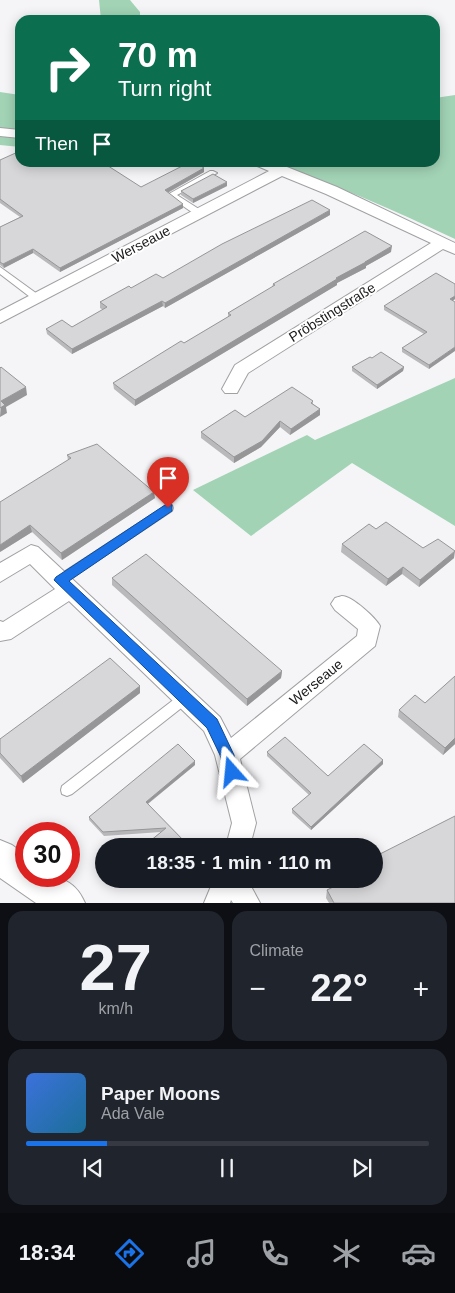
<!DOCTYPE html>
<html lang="en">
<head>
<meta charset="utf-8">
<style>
	:root { --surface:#171b24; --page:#20242c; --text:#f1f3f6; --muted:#9ea1a6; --line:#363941; --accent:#1a73e8 }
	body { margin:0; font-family:Helvetica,sans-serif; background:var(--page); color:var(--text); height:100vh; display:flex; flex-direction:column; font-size:19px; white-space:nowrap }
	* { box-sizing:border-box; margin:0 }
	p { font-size:16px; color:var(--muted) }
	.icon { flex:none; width:28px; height:28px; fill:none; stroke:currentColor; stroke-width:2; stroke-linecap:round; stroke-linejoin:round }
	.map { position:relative; height:903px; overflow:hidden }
	.panel { display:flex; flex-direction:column; gap:8px; padding:8px; background:#0d0f14; flex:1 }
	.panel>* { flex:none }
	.hud { position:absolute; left:15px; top:15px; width:425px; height:152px; border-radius:15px; box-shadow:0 2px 12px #0003; background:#0b6e4f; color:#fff; overflow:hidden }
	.speed { position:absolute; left:15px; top:822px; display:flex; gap:10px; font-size:25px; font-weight:700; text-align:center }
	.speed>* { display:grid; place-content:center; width:65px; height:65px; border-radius:50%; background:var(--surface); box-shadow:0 2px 12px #0003; line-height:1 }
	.speed .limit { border:8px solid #d22; background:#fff; color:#111 }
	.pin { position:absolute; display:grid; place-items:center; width:42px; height:42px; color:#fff; margin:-51px -21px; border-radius:50% 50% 50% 0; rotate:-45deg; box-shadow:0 0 5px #0007 }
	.pin .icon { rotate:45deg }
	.me { position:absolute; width:55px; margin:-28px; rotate:342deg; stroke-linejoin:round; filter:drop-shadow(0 0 4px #0008) }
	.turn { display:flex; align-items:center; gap:18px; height:105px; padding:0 20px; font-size:22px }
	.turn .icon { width:65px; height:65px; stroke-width:2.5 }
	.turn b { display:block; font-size:35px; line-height:42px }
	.then { display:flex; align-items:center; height:48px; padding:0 20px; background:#0003; gap:10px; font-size:19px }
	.big { font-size:38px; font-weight:800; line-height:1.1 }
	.panel .tile { flex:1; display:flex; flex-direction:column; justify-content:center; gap:8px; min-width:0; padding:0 18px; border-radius:15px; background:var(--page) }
	.panel .dial { align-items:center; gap:0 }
	.dial b { font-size:65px; line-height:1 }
	.song { display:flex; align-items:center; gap:15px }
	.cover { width:60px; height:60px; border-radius:8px; background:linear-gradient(135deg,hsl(220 70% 55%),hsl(200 70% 35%)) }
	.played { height:5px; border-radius:2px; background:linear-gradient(90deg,var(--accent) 20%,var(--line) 20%) }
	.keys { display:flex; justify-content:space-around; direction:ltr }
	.heat { display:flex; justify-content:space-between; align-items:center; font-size:28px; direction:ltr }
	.panel .tiles { flex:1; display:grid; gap:8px; grid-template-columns:1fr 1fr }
	.tile:last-child { grid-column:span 2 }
	.trip { position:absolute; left:95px; top:838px; width:288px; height:50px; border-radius:25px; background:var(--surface); box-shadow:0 2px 12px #0003; font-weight:800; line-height:50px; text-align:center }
	.tab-bar { display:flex; height:80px; justify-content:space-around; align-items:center; background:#090b0e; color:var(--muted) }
	.tab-bar .icon { width:35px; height:35px }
	.tab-bar .active { color:var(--accent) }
	.tab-bar b { font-size:22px; color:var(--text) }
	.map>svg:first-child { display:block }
	.green { fill:#a2d3b5 }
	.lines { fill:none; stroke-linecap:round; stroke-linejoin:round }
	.lane-casing { stroke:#a1a1a3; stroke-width:2 }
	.street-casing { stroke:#a1a1a3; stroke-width:2 }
	.secondary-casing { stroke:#a1a1a3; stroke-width:2 }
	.lane { fill:#fff; fill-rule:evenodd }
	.street { fill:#fff; fill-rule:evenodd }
	.secondary { fill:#fff; fill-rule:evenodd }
	.wall { fill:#b9b9bb }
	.shaded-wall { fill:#969698 }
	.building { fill:#d7d7d9; stroke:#969698 }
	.route { fill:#1a73e8; stroke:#114b97 }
	.labels { text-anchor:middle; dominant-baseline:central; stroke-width:4; stroke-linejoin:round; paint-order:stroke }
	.street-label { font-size:14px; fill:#1b1b1c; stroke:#fff }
</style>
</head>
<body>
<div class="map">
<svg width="455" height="903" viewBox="0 0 455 903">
	<rect width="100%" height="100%" fill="#f5f5f8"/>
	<!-- green -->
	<path class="green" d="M99,0h31l10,12v8h-39z
		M0,92l20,3v52l-20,-2z
		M455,95v144c-62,-29 -123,-57 -188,-76l168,-1v-64z
		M455,378v148l-103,-63 -101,73 -58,-46 114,-55 8,5z"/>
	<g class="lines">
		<!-- lane casing -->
		<g class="lane-casing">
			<path id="lane" d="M210,171h3l4,2 -40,22 25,16v4h-6l-29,-20z
				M0,267l40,29 1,2 -1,2h-6l-34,-26z
				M168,504l4,1 1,3 -1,3 -108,72 -4,1 -4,-1 -2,-3 2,-3z
				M185,693l4,1 2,4 -2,4 -117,92 -5,2 -5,-2 -1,-4 1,-4 119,-92z"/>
		</g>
		<!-- street casing -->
		<g class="street-casing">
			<path id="street" d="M0,128l20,2v8l-20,-2z
				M248,162h23l16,5 50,20 118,56v11l-12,-5 -195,124 -11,20h-12l-3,-4 13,-24 196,-122 -105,-49 -44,-18 -282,147v-12l269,-140z
				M31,545l7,2 182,170 11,21 126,-102 1,-7 -23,-19 -4,-6 4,-6c0,0 7,-2 7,-2 10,0 34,22 38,30l-5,20 -135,113 16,64 -6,23h-24l6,-23 -17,-68 -11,-24 -135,-130 -58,38 -11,2v-20l3,1 52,-33 -25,-25 -30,18v-19z
				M214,879h33l13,24h-27l-2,-3 -1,3h-26z"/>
		</g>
		<!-- secondary casing -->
		<g class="secondary-casing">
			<path id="secondary" d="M0,840l12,5 14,10v21c27,0 47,-1 59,27h-49l-36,-25z"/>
		</g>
		<!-- lane -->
		<use href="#lane" class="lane"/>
		<!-- street -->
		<use href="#street" class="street"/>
		<!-- secondary -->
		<use href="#secondary" class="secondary"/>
	</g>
	<!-- wall -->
	<path class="wall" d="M0,160l141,27 63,-19v4l-36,21 15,15 -123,64 -27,-19 -29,15 -4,-3v-38l20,-10 -20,-14z
		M227,186l-34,17 -12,-8v-4z
		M330,215l-165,93 -2,-2 -91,48 -25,-20 -1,-5 26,-2 31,-17 -3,-2v-6l31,-14 32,-10z
		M391,252l-25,14v2l-29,15v2l-202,121 -21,-17 -1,-6 71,-40 44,-26v-4l44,-26 1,-3z
		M455,284v15l-2,2 -24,68 -27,-17v-4l22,-14 -40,-24v-4z
		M372,358l32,9 -1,4 -26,18 -25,-18v-4z
		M313,401v3l7,5v6l-30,20 -10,-8 -19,20 -27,16 -33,-25v-6l44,-15z
		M67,455l88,43 -93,62 -30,-28 -32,20 68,-92z
		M376,529l47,19 31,10 -35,29 -17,-13 -16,12 -45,-34 1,-8z
		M112,578l170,93 -1,7 -34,28 -135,-121z
		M455,676v68l-12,11 -45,-38 1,-7 26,-7z
		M140,686v7l-117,90 -23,-25v-19z
		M267,752l61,24 55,-16v4l-72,66 -19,-17v-4l17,-14 -42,-39z
		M195,765l-47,39 39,40v2h-43l17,-14 -57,4 -15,-16v-3z
		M343,879h31l81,24h-126l-3,-5 1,-8 17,-8z"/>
	<!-- shaded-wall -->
	<path class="shaded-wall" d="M204,168v4l-39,22v-4z
		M227,182v4l-34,17v-4z
		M183,204v4l-123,64v-4z
		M330,210v5l-165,93v-5z
		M392,246l-1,6 -25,14v2l-29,15v2l-202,121v-6l201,-122z
		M33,249v4l-29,15 -1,-4z
		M455,296v3l-6,4 1,-4z
		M162,301l1,5 -91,48v-5z
		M455,347v4l-26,18v-4z
		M404,367l-1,4 -26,18v-4z
		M26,387l1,8 -21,12 1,6 -7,4 1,-16z
		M320,409v6l-30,20 1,-6z
		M280,421v6l-19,20 -27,16v-6z
		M154,492l1,6 -93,62 -1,-7z
		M30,525l2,7 -32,20v-7z
		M455,551l-1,7 -35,29 1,-7z
		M403,567l-1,7 -16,12 2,-7z
		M282,671l-1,7 -34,28v-7z
		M140,686v7l-117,90 -2,-7z
		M455,738v6l-12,11 2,-7z
		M383,760v4l-72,66v-3z
		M195,761v4l-49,40v-3z"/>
	<!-- building -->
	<path class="building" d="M20,151v11h82l39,25 49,-25h4l10,6 -39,22 18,14 -123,64 -27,-19 -30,15 -3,-2v-35l23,-11 -23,-17v-39z
		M213,174l14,8 -34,17 -12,-8z
		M312,200l18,10 -165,93 -3,-2 -90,48 -26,-20 16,-9 10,7 35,-20 -7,-5 29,-16 2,2 25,-14 7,4 59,-34z
		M365,231l27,15 -27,16h1l-30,16 1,1 -202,121 -22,-17 68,-42 3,2 47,-28 -3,-2 47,-28 -2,-1z
		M436,273l19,11v12l-5,3 5,3v45l-26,18 -27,-17 25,-16 -43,-26z
		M381,352l23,15 -27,18 -25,-18 18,-10 2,1z
		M1,367l25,20 -25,14 4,4 -5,3v-40z
		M292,387l21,14 -2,2 9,6 -29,20 -11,-8 -18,20 -28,16 -33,-25 34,-22 10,7z
		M97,444l57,48 -93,61 -31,-28 -30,20v-43l71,-44 -4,-3z
		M386,522l37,26 15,-9 17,12 -35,29 -17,-13 -15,12 -46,-35 27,-20 7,5z
		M146,554l136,117 -35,28 -135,-121z
		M110,658l30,28 -119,90 -21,-23v-14z
		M455,676v62l-10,10 -46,-38 16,-15 10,8z
		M285,737l43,39 36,-32 19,16 -72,67 -19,-18 19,-16 -44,-41z
		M178,744l17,17 -49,41 41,42 -3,2h-40l22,-18 -63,4 -14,-15z
		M455,816v87h-121l-7,-13 22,-11h-1h26v-22z"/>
	<!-- route -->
	<path class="route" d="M168,503l4,2v6l-103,70 148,138 17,36 5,17 -2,5 -5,2 -6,-2 -6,-22 -13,-27 -153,-148 2,-3z"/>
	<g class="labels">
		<!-- street labels -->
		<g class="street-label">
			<text transform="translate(141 244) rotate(-28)">Werseaue</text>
			<text transform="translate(332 312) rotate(-32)">Pröbstingstraße</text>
			<text transform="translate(316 682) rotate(-39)">Werseaue</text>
		</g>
	</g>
</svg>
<div class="speed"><div class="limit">30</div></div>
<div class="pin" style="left:168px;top:508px;background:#d93025"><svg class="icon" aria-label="arrive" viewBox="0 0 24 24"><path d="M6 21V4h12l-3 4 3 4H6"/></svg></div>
<svg class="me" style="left:232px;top:772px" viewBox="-20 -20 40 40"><path d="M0-17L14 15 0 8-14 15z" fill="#1a73e8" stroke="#fff" stroke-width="4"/></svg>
<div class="trip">18:35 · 1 min · 110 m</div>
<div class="hud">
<div class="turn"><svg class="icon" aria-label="right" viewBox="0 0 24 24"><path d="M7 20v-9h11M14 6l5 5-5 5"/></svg><div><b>70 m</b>Turn right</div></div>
<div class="then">Then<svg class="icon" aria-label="arrive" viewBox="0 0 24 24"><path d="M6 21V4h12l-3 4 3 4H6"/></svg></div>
</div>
</div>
<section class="panel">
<div class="tiles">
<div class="tile dial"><b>27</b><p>km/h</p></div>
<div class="tile"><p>Climate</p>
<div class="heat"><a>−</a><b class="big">22°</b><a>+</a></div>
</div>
<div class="tile">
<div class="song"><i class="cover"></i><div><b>Paper Moons</b><p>Ada Vale</p></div></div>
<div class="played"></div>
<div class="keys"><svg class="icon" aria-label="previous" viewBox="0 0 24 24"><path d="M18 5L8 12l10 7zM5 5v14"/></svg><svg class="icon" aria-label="pause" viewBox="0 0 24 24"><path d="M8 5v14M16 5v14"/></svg><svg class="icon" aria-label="next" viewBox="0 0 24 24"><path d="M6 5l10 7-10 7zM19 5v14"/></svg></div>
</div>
</div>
</section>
<nav class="tab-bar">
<b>18:34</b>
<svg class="icon active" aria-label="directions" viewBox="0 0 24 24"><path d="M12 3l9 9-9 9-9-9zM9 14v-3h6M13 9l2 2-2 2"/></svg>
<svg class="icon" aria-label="music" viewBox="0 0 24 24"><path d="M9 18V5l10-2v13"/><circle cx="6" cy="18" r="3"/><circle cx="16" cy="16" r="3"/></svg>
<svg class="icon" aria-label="phone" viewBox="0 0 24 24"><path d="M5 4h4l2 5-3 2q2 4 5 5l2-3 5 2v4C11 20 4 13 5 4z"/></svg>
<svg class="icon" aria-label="climate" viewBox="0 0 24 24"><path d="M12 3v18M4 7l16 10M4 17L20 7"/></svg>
<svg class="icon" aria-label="car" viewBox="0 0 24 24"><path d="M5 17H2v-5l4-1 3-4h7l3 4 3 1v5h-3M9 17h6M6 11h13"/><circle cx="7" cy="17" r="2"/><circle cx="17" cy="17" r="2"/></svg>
</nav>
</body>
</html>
